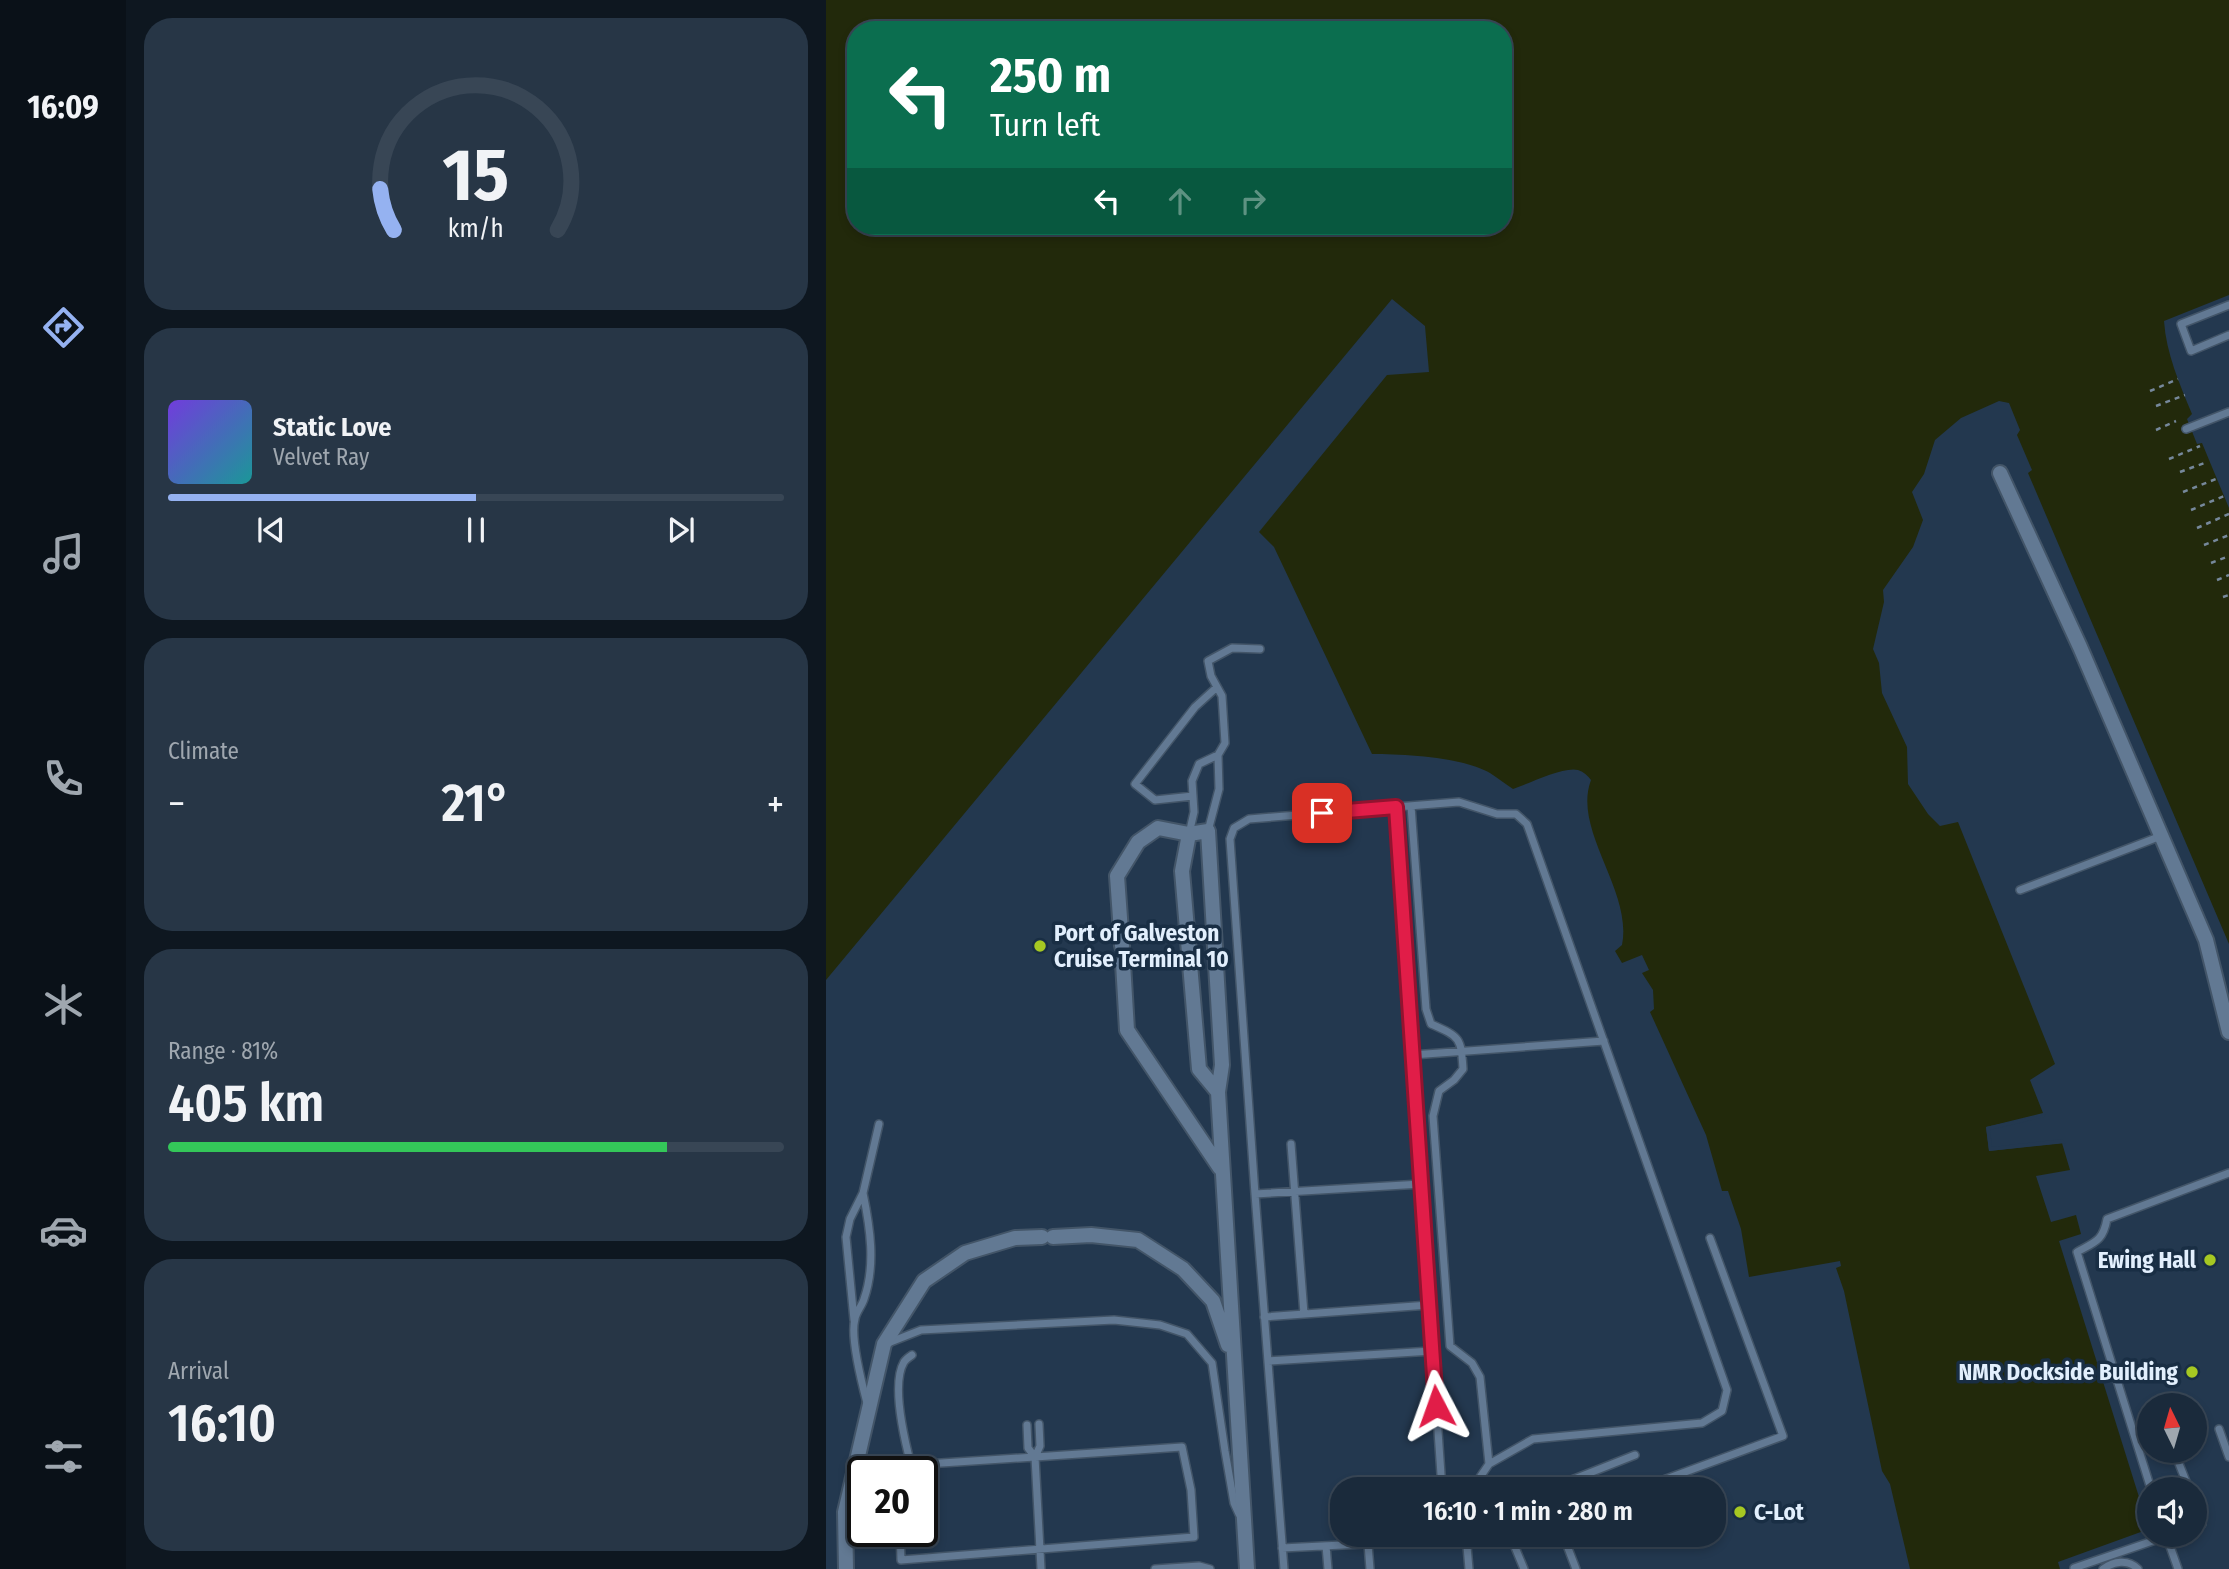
<!DOCTYPE html>
<html lang="en">
<head>
<meta charset="utf-8">
<style>
	:root { --surface:#1a2a3b; --page:#273646; --text:#f1f3f6; --muted:#9fa7af; --line:#384655; --accent:#95b2f1 }
	body { margin:0; font-family:"Fira Sans Condensed",sans-serif; background:var(--page); color:var(--text); height:100vh; display:flex; flex-direction:column; font-size:26px; white-space:nowrap }
	* { box-sizing:border-box; margin:0 }
	p { font-size:23px; color:var(--muted) }
	.icon { flex:none; width:38px; height:38px; fill:none; stroke:currentColor; stroke-width:2; stroke-linecap:round; stroke-linejoin:round }
	.map { position:relative; flex:1; overflow:hidden }
	.details { display:flex; flex-direction:column; gap:18px; padding:18px; background:#0e1720; width:700px }
	.details>* { flex:none }
	.banner { position:absolute; left:21px; top:21px; width:665px; height:214px; border-radius:28px; box-shadow:0 4px 10px #0003,0 0 0 2px var(--line); background:#0b6e4f; color:#fff; overflow:hidden }
	.needle { width:46px; rotate:355deg }
	.tools { position:absolute; left:1311px; top:1393px; display:grid; gap:14px }
	.tools a { display:grid; place-items:center; width:70px; height:70px; border-radius:50%; background:var(--surface); box-shadow:0 4px 10px #0003,0 0 0 2px var(--line); font-size:35px }
	.speed { position:absolute; left:21px; top:1456px; display:flex; gap:14px; font-size:35px; font-weight:700; text-align:center }
	.speed>* { display:grid; place-content:center; width:91px; height:91px; border-radius:50%; background:var(--surface); box-shadow:0 4px 10px #0003,0 0 0 2px var(--line); line-height:1 }
	.speed .limit { border:4px solid #111; border-radius:10px; background:#fff; color:#111 }
	.pin { position:absolute; display:grid; place-items:center; width:60px; height:60px; color:#fff; margin:-30px; border-radius:14px; box-shadow:0 4px 10px #0006 }
	.me { position:absolute; width:77px; margin:-38px; rotate:356deg; stroke-linejoin:round; filter:drop-shadow(0 0 5px #0008) }
	.turn { display:flex; align-items:center; gap:24px; height:147px; padding:0 28px; font-size:32px }
	.turn .icon { width:91px; height:91px; stroke-width:2.5 }
	.turn b { display:block; font-size:49px; line-height:60px }
	.lanes { display:flex; align-items:center; height:66px; padding:0 28px; background:#0003; justify-content:center; gap:35px; direction:ltr }
	.lanes .off { opacity:.35 }
	.big { font-size:52px; font-weight:600; line-height:1.1 }
	.details .card { flex:1; display:flex; flex-direction:column; justify-content:center; gap:10px; min-width:0; padding:0 24px; border-radius:28px; background:var(--page) }
	.details .dial { align-items:center; gap:0 }
	.dial svg { height:182px; overflow:visible; fill:none; stroke:var(--line); stroke-width:7; stroke-linecap:round; text-anchor:middle }
	.dial text { fill:var(--text); stroke:none }
	.song { display:flex; align-items:center; gap:21px }
	.cover { width:84px; height:84px; border-radius:10px; background:linear-gradient(135deg,hsl(260 70% 55%),hsl(180 70% 35%)) }
	.played { height:7px; border-radius:4px; background:linear-gradient(90deg,var(--accent) 50%,var(--line) 50%) }
	.keys { display:flex; justify-content:space-around; direction:ltr }
	.heat { display:flex; justify-content:space-between; align-items:center; font-size:38px; direction:ltr }
	.charge { height:10px; border-radius:5px; background:linear-gradient(90deg,#34c759 81%,var(--line) 0) }
	.trip { position:absolute; left:504px; top:1477px; width:396px; height:70px; border-radius:28px; background:var(--surface); box-shadow:0 4px 10px #0003,0 0 0 2px var(--line); font-weight:600; line-height:70px; text-align:center }
	main { display:flex; flex:1; min-height:0 }
	.tabs { display:flex; flex-direction:column; width:126px; justify-content:space-around; align-items:center; background:#0a1118; color:var(--muted) }
	.tabs .icon { width:49px; height:49px }
	.tabs .on { color:var(--accent) }
	.tabs b { font-size:32px; color:var(--text) }
	.map>svg:first-child { display:block }
	.water { fill:#22290b; fill-rule:evenodd }
	.pier { fill:#23384f }
	.lines { fill:none; stroke-linecap:round; stroke-linejoin:round }
	.service-casing { stroke:#435568; stroke-width:10 }
	.minor-casing { stroke:#435568; stroke-width:18 }
	.path { stroke:#76889b; stroke-width:2.5; stroke-dasharray:5 5; stroke-linecap:butt }
	.service { stroke:#627993; stroke-width:7 }
	.minor { stroke:#627993; stroke-width:14 }
	.route-casing { stroke:#92132f; stroke-width:18 }
	.route { stroke:#e11d48; stroke-width:12 }
	.poi-dot { fill:#a6c822; stroke:#192e44; stroke-width:2.5 }
	.labels { text-anchor:middle; dominant-baseline:central; stroke-width:7; stroke-linejoin:round; paint-order:stroke }
	.poi-label { font-size:23px; font-weight:bold; fill:#e2effd; stroke:#192e44; text-anchor:start }
</style>
</head>
<body>
<main>
<nav class="tabs">
<b>16:09</b>
<svg class="icon on" aria-label="directions" viewBox="0 0 24 24"><path d="M12 3l9 9-9 9-9-9zM9 14v-3h6M13 9l2 2-2 2"/></svg>
<svg class="icon" aria-label="music" viewBox="0 0 24 24"><path d="M9 18V5l10-2v13"/><circle cx="6" cy="18" r="3"/><circle cx="16" cy="16" r="3"/></svg>
<svg class="icon" aria-label="phone" viewBox="0 0 24 24"><path d="M5 4h4l2 5-3 2q2 4 5 5l2-3 5 2v4C11 20 4 13 5 4z"/></svg>
<svg class="icon" aria-label="climate" viewBox="0 0 24 24"><path d="M12 3v18M4 7l16 10M4 17L20 7"/></svg>
<svg class="icon" aria-label="car" viewBox="0 0 24 24"><path d="M5 17H2v-5l4-1 3-4h7l3 4 3 1v5h-3M9 17h6M6 11h13"/><circle cx="7" cy="17" r="2"/><circle cx="17" cy="17" r="2"/></svg>
<svg class="icon" aria-label="filters" viewBox="0 0 24 24"><path d="M4 7h16M4 17h16"/><circle cx="9" cy="7" r="2"/><circle cx="15" cy="17" r="2"/></svg>
</nav>
<section class="details">
<div class="card dial"><svg viewBox="0 0 100 80">
<path d="M14 69A42 42 0 1 1 86 69"/>
<path d="M14 69A42 42 0 0 1 8 51" stroke="#95b2f1"/>
<text x="50" y="56" font-size="32" font-weight="700">15</text>
<text x="50" y="72" font-size="11">km/h</text>
</svg></div>
<div class="card">
<div class="song"><i class="cover"></i><div><b>Static Love</b><p>Velvet Ray</p></div></div>
<div class="played"></div>
<div class="keys"><svg class="icon" aria-label="previous" viewBox="0 0 24 24"><path d="M18 5L8 12l10 7zM5 5v14"/></svg><svg class="icon" aria-label="pause" viewBox="0 0 24 24"><path d="M8 5v14M16 5v14"/></svg><svg class="icon" aria-label="next" viewBox="0 0 24 24"><path d="M6 5l10 7-10 7zM19 5v14"/></svg></div>
</div>
<div class="card"><p>Climate</p>
<div class="heat"><a>−</a><b class="big">21°</b><a>+</a></div>
</div>
<div class="card"><p>Range · 81%</p><b class="big">405 km</b><div class="charge"></div></div>
<div class="card"><p>Arrival</p><b class="big">16:10</b></div>
</section>
<div class="map">
<svg width="1403" height="1569" viewBox="0 0 1403 1569">
	<rect width="100%" height="100%" fill="#23384f"/>
	<!-- water -->
	<path class="water" d="M0,0h1403v295l-65,26c2,32 16,64 28,93l-5,5 10,25 5,-1 27,65v436l-201,-471 4,-3 -15,-35 3,-5 -11,-27 -10,-2 -38,17 -26,22 -11,34 -12,18 11,28 -10,27 -30,43 1,12 -11,47 6,14 3,30 25,54 1,37 20,30 12,12 18,-4 97,242 -25,16 13,33 -57,14 3,24 73,-8 8,27 -34,6 15,46 25,-7 5,19 -22,7 90,288 -91,33 2,7h-150l-20,-85 -8,-13 -38,-180 -8,-23 5,-2 -1,-5 -91,16 -8,-48 -13,-38h-6l-16,-56 -56,-123 4,-3 -1,-19 -11,-17 7,-3 -7,-15 -20,8 -7,-12 7,-6c11,-54 -50,-115 -31,-165 -3,-4 -7,-8 -13,-10 -14,-4 -50,14 -65,19 -8,-5 -15,-11 -23,-16 -28,-16 -85,-19 -118,-19l-98,-207 -15,-15 128,-157 42,-3 -4,-46 -33,-27 -566,681zM30,30h647v196h-647z"/>
	<!-- pier -->
	<path class="pier" d="M1220,1114l-2,3 -54,13 2,17 70,-8 4,4 -77,8 -3,-24z"/>
	<g class="lines">
		<!-- service casing -->
		<g class="service-casing">
			<path id="service" d="M1403,305l-48,19 10,27 38,-16
				M1360,429l43,-17
				M367,796l-38,4 -20,-16 60,-77 22,-20
				M585,806l15,203 5,15c29,13 30,13 32,45l-9,11 -15,11 -6,25 17,230 22,17 8,14 9,87
				M570,807l63,-5 38,12h19l11,10 200,566 -5,21 -20,12 -169,16 -44,25 -17,25
				M382,831l11,-42 -1,-34 7,-12 -3,-47 -11,-20 -3,-15 24,-13 28,1
				M363,834l5,-22 -2,-31 7,-17 19,-9
				M1194,890l141,-54
				M586,1055l192,-14
				M465,1144l13,170
				M37,1193l16,-69
				M429,1194l-25,-355 4,-11 15,-9 147,-12 25,377
				M438,1317l165,-12
				M28,1320l-8,-83 4,-18 13,-26c7,34 13,72 1,106 -2,7 -8,13 -9,20 -5,17 7,65 12,84
				M62,1343l33,-13 193,-10 46,5 27,9 25,29 13,88 9,52 5,11
				M442,1361l164,-10
				M201,1425l1,23 7,9
				M1393,1429l10,28
				M1348,1451l15,38
				M209,1457l5,-11 -1,-22
				M85,1465c-6,-23 -20,-81 -7,-103 2,-3 5,-5 8,-7
				M84,1472l1,-7 124,-8 6,112
				M723,1489l86,-34
				M813,1489l144,-53 -73,-198
				M1325,1489l-74,-237c18,-10 26,-11 30,-33l122,-46
				M1368,1504l8,20 -8,3
				M74,1531l1,29 293,-23 -3,-47 -9,-43 -147,10
				M640,1535l3,34
				M684,1535l14,34
				M737,1535l13,34
				M1340,1535l12,34
				M542,1544l2,25
				M500,1546l2,23
				M456,1548l141,-7 8,-6
				M1248,1568l96,-33
				M329,1569l44,-3 11,3
				M458,1569l-29,-375 166,-10 21,305
				M1277,1569c11,-8 25,-10 35,0"/>
		</g>
		<!-- minor casing -->
		<g class="minor-casing">
			<path id="minor" d="M1174,473l80,174 126,293 23,92
				M363,834l-7,37 17,198 19,23
				M296,946l-5,-70 21,-34 20,-14 31,6 19,-3 14,234 -4,27 29,477
				M297,963l4,67 93,138
				M227,1237l38,-2 47,5 45,29 30,32 15,44
				M20,1569l-1,-57 39,-168 40,-63 41,-28 50,-15 27,-1"/>
		</g>
		<!-- path -->
		<path class="path" d="M1324,391l28,-12
			M1330,406l29,-11
			M1330,430l20,-9
			M1343,459l31,-13
			M1354,472l27,-10
			M1357,492l33,-13
			M1365,510l33,-14
			M1371,528l32,-14
			M1378,545l25,-10
			M1385,563l18,-7
			M1391,580l12,-5
			M1397,597l6,-2"/>
		<!-- service -->
		<use href="#service" class="service"/>
		<!-- minor -->
		<use href="#minor" class="minor"/>
	</g>
	<g class="lines">
		<!-- route casing -->
		<g class="route-casing">
			<path id="route" d="M496,813l74,-6 40,599"/>
		</g>
		<!-- route -->
		<use href="#route" class="route"/>
	</g>
	<!-- markers -->
	<g class="poi-dot">
		<circle cx="214" cy="946" r="7"/>
		<circle cx="1384" cy="1260" r="7"/>
		<circle cx="1366" cy="1372" r="7"/>
		<circle cx="914" cy="1512" r="7"/>
	</g>
	<g class="labels">
		<!-- poi labels -->
		<g class="poi-label">
			<text x="228" y="933">Port of Galveston<tspan x="228" dy="26">Cruise Terminal 10</tspan></text>
			<text x="1370" y="1260" text-anchor="end">Ewing Hall</text>
			<text x="1352" y="1372" text-anchor="end">NMR Dockside Building</text>
			<text x="928" y="1512">C-Lot</text>
		</g>
	</g>
</svg>
<div class="tools">
<a><svg class="needle" viewBox="-14 -14 28 28"><path d="M0-13l5 13h-10z" fill="#e53935"/><path d="M0 13l5-13h-10z" fill="#9fa7af"/></svg></a>
<a><svg class="icon" aria-label="sound" viewBox="0 0 24 24"><path d="M4 9h4l5-4v14l-5-4H4zM17 9q2 3 0 6"/></svg></a>
</div>
<div class="speed"><div class="limit">20</div></div>
<div class="pin" style="left:496px;top:813px;background:#d93025"><svg class="icon" aria-label="arrive" viewBox="0 0 24 24"><path d="M6 21V4h12l-3 4 3 4H6"/></svg></div>
<svg class="me" style="left:610px;top:1406px" viewBox="-20 -20 40 40"><path d="M0-17L14 15 0 8-14 15z" fill="#e11d48" stroke="#fff" stroke-width="4"/></svg>
<div class="trip">16:10 · 1 min · 280 m</div>
<div class="banner">
<div class="turn"><svg class="icon" aria-label="left" viewBox="0 0 24 24"><path d="M17 20v-9H6M10 6l-5 5 5 5"/></svg><div><b>250 m</b>Turn left</div></div>
<div class="lanes"><svg class="icon" aria-label="left" viewBox="0 0 24 24"><path d="M17 20v-9H6M10 6l-5 5 5 5"/></svg><svg class="icon off" aria-label="ahead" viewBox="0 0 24 24"><path d="M12 20V5M6 11l6-6 6 6"/></svg><svg class="icon off" aria-label="right" viewBox="0 0 24 24"><path d="M7 20v-9h11M14 6l5 5-5 5"/></svg></div>
</div>
</div>
</main>
</body>
</html>
